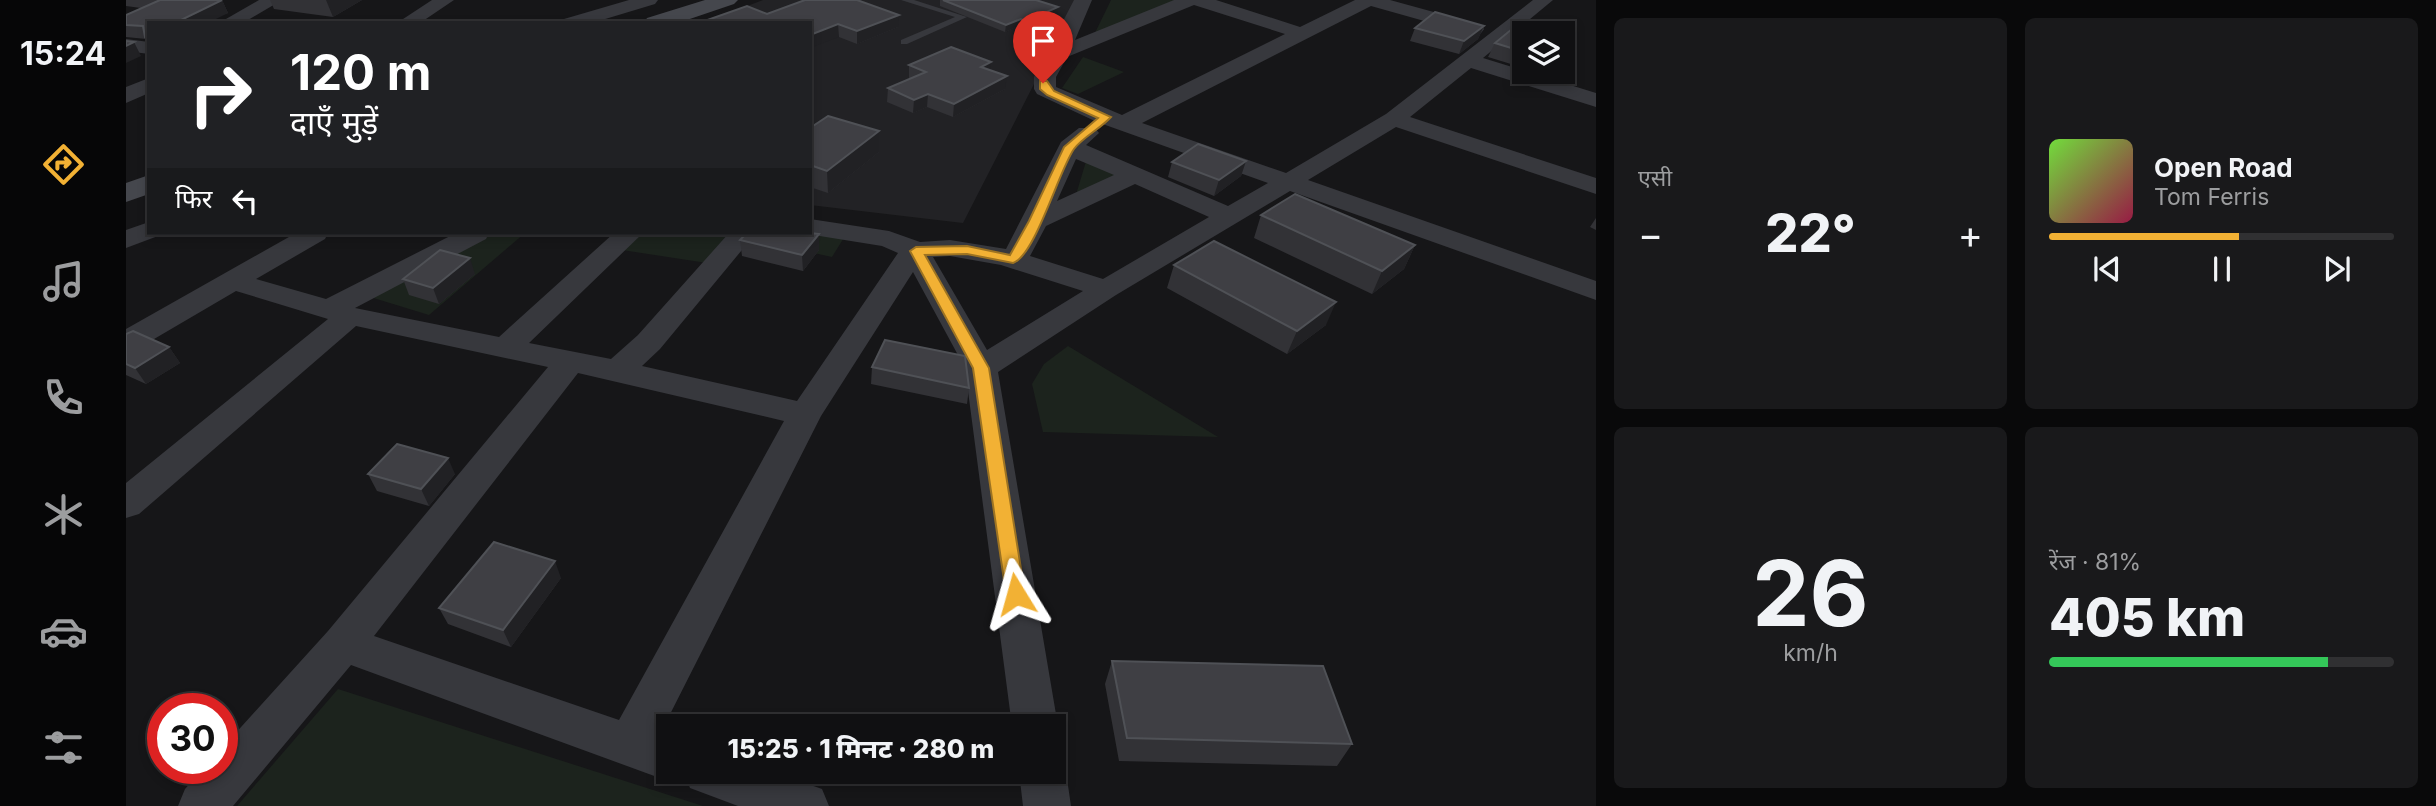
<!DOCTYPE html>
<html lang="hi">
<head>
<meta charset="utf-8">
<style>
	:root { --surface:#101012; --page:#19191b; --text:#f1f3f6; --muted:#9c9d9f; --line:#303032; --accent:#f2b134 }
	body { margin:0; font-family:Inter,"Noto Sans Devanagari",sans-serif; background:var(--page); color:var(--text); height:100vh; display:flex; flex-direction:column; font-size:26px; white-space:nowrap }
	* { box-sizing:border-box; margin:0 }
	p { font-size:23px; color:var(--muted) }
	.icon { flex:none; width:38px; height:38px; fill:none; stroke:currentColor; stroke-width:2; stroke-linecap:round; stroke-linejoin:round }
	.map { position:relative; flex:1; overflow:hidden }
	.drawer { display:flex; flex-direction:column; gap:18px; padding:18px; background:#09090a; width:840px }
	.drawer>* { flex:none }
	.guide { position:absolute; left:21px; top:21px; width:665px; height:214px; border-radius:0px; box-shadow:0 4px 10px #0003,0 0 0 2px var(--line); background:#202124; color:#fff; overflow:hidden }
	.controls { position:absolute; left:1386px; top:21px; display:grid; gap:14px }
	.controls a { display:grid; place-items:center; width:63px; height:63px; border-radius:0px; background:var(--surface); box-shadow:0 4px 10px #0003,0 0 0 2px var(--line); font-size:35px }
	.speed { position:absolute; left:21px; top:693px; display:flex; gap:14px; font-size:35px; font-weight:700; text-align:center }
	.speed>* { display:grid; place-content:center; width:91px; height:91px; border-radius:50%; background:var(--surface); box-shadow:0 4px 10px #0003,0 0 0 2px var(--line); line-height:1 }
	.speed .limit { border:10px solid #d22; background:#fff; color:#111 }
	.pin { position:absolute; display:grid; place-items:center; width:60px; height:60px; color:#fff; margin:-72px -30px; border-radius:50% 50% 50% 0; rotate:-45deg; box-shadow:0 0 7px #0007 }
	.pin .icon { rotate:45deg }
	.me { position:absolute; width:77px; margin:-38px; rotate:352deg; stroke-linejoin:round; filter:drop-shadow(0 0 5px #0008) }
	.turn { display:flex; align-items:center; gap:24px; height:147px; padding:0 28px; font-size:32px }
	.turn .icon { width:91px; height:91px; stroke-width:2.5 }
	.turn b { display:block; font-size:49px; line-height:60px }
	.then { display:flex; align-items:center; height:66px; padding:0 28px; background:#0003; gap:14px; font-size:26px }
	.big { font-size:52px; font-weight:800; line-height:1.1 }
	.drawer .tile { flex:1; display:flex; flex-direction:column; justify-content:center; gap:10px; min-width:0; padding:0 24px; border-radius:10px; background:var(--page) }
	.drawer .dial { align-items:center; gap:0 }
	.dial b { font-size:91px; line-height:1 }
	.song { display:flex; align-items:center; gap:21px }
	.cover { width:84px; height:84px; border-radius:10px; background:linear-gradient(135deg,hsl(100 70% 55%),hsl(340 70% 35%)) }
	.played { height:7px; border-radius:4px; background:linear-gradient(90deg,var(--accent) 55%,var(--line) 55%) }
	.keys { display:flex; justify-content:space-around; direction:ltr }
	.heat { display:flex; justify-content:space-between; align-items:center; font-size:38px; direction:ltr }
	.charge { height:10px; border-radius:5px; background:linear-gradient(90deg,#34c759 81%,var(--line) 0) }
	.drawer .tiles { flex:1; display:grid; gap:18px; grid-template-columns:repeat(2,1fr) }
	.trip { position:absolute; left:530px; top:714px; width:410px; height:70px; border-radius:0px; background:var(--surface); box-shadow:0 4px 10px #0003,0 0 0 2px var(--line); font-weight:800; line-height:70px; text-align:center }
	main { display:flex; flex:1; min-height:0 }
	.tab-bar { display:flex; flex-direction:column; width:126px; justify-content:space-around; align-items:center; background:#060607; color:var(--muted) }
	.tab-bar .icon { width:49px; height:49px }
	.tab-bar .on { color:var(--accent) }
	.tab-bar b { font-size:32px; color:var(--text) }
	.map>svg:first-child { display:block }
	.built { fill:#222225 }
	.green { fill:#1c231d }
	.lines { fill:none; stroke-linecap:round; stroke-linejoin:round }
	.lane { fill:#37383d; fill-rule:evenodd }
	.street { fill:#37383d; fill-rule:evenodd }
	.secondary { fill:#45474d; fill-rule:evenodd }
	.wall { fill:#323236 }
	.shaded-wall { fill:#212124 }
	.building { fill:#3f3f44; stroke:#4f5156; stroke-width:2 }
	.route { fill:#f2b134; stroke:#9d7322; stroke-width:2 }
</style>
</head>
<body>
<main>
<nav class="tab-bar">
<b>15:24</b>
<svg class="icon on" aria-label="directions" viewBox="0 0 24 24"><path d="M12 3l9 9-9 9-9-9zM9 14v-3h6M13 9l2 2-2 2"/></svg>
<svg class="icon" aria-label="music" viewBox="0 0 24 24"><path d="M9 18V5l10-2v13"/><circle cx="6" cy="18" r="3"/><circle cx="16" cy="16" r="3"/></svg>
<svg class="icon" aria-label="phone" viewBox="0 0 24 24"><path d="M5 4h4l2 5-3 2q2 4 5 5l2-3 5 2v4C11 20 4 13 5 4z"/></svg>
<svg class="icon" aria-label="climate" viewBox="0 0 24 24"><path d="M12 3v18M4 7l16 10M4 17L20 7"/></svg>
<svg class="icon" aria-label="car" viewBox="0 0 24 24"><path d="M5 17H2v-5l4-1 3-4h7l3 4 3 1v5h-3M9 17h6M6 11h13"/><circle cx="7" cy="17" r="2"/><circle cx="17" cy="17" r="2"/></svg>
<svg class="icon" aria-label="filters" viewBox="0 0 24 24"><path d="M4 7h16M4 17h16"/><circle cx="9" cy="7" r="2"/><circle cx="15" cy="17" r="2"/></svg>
</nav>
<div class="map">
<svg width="1470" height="806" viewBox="0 0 1470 806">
	<rect width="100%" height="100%" fill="#161618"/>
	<!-- built -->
	<path class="built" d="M637,0h314l-114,223 -153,-18v-182h-107z"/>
	<!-- green -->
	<path class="green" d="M985,0h65l-83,37z
		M957,57l41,15 -46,22 -16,-6z
		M961,158l40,15 -52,25z
		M353,233h46l-96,82 -75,-23z
		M513,233h171l35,3 -13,21 -101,-22 -24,28 -85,-13z
		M942,346l150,91 -175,-5 -11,-48 12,-20z
		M212,689l365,117h-466z"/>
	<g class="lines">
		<!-- lane -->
		<path class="lane" d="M775,0h13l53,17 -60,27h-6v-4l54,-23z"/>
		<!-- street -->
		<path class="street" d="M133,0h23l-39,23h-24z
			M306,0h22l-34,23h-23z
			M503,0h29l-3,4 -63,19h-30l2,-4z
			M948,0h18l-17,40 99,-40h42l84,27 55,-27h35l91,25 3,4 -3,4 -7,2 -103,-29 -229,117 144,50 100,-59 147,-114h20l-70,58 113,35v14l-125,-39 -61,49 186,61v16l-200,-67 -88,53 288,101v19l-306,-109 -174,104 -118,77 60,354 -4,9v-9h-42l-47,-358 -52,-96 -92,144 -161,318 8,3v35h106l48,17 7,17h-91l-48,-18 -5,-13 -17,6 -317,-116 -118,141h-55l7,-17 19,-21h18v-20l106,-117 220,-264 -192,-41 -217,188 -13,4v-35l202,-164 -92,-28 -99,58 -11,3v-23l170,-96h32l-3,6 -69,40 70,20 130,-66h33l-3,6 -131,69 144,29 115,-104h29l-114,110 82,16 27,-24 91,-102h27l-96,116 -18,17 155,35 101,-148 -16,-7 -81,-13h9v-14l79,12 31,11 30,-2 56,9 55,-107 18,-14h16l4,5 -13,12 142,61 40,-23 -171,-61 -60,-28 -3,-5v-12zM1068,5l91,29 -163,81 -66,-28v-10l11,-20zM950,159l38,16 -57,26zM1009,184l74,33 -106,62 -73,-23 16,-30zM824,256l51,9 82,26 -96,59 -54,-93zM452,373l206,48 -165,299 -245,-84z
			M0,39l23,3v12l-23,-3z
			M23,78v15l-23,10v-16z
			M23,222v11h11l-2,3 -32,12v-18z
			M928,754l5,2 7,16 5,34h-48l-4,-34h35z"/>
		<!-- secondary -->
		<path class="secondary" d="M579,0h33l-4,4 -56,19h-34l3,-5z
			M23,175v19l-23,8v-19z"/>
	</g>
	<!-- wall -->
	<path class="wall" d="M0,0h96l6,13 -82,26 -20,-2v-22l15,-7 -15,-2z
		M144,0h92l-29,17 -59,-8z
		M814,0h96l22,14 -32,14 -6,-3 -15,7 -65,-26z
		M641,14l131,13 -41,17 -18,-7z
		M1358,26l-6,13 -19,15 -49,-13 5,-13z
		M1398,33v35l-36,-11 7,-14z
		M783,65l81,5 15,19 -52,28 -26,-10 -14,6 -26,-11 1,-14 23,-9 -2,-1z
		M684,128l69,24 -51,41 -18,-6z
		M1120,161l-5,15 -27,20 -46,-19 4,-15z
		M1135,215l154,30 -11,24 -32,25 -118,-56z
		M1470,218v12l-6,-3z
		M614,240l79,10 -16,21 -61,-15z
		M1048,265l152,60 -39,29 -120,-66z
		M349,274l-36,30 -30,-9 -6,-16z
		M0,334l43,13 11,16 -34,21 -20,-9z
		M746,367l97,21 -2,16 -96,-20z
		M242,474h87l-26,32 -52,-15z
		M435,578l-50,69 -63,-23 -9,-16z
		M986,661l240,83 -15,22 -218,-5 -14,-77z"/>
	<!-- shaded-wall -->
	<path class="shaded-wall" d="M96,0l6,13 -20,10h-33z
		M200,0h36l-29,17z
		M932,7v7l-32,14 1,-7z
		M773,15l-1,12 -41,17v-13z
		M895,19l-1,6 -15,7 1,-7z
		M712,24l1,13 -29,11v-13z
		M1358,26l-6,13 -19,15 5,-13z
		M23,35v10l-4,-8z
		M8,42l7,14 -15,7v-17z
		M865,62l-1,13 -9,-8z
		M881,76l-2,13 -52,28 1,-13z
		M802,94l-1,13 -14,6 1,-13z
		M753,131v21l-51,41 -1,-22z
		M1120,161l-5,15 -27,20 5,-16z
		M693,234v16l-16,21 -1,-16z
		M1289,245l-11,24 -32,25 10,-23z
		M344,258l5,16 -36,30 -6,-16z
		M1210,302l-10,23 -39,29 10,-23z
		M43,347l11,16 -34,21 -11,-16z
		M322,458l7,16 -26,32 -8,-17z
		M429,561l6,17 -50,69 -8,-17z"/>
	<!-- building -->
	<path class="building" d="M34,0h62l-47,23h-26v12l-4,2 -2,-11 -17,-1v-10z
		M679,0h52l42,15 -42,16 -19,-7 -28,11v-12h-111l48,-17 20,8z
		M817,0h93l22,7 -31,14 -6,-2 -15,6z
		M1309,12l49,14 -20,15 -49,-13z
		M1386,29l16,4h-4v19l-29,-9z
		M0,41l8,1 -8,4z
		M825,47l40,15 -10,5 26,9 -53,28 -26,-10 -14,6 -26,-12 38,-16 -17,-7z
		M702,116l51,15 -52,40 -17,-6v-37z
		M1072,144l48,17 -27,19 -47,-18z
		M1169,194l120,51 -33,26 -121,-56z
		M621,233h63l9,1 -17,21 -62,-15z
		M1088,241l122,61 -39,29 -123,-66z
		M314,250l30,8 -37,30 -30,-9z
		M7,331l36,16 -34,21 -9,-4v-30z
		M759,340l80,16 4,32 -97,-21z
		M271,444l51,14 -27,31 -53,-15z
		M368,542l61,19 -52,69 -64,-22z
		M986,661l211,5 29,78 -225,-6z"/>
	<!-- route -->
	<path class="route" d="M914,81h7l7,10 57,26c-11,12 -28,20 -37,32 -15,21 -39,107 -61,114l-46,-9 -42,1 64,113 36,226 -3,6 -6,3 -7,-3 -3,-6 -33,-226 -63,-117 6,-4 51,-1 43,9 19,-34 35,-74 34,-29 -51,-23 -7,-6z"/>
</svg>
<div class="controls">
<a><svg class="icon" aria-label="layers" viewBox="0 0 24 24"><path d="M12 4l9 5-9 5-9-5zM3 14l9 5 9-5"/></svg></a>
</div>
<div class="speed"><div class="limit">30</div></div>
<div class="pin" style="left:917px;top:83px;background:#d93025"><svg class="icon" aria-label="arrive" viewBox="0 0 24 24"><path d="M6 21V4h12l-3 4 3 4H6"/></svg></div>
<svg class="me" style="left:890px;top:594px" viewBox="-20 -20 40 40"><path d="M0-17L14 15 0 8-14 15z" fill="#f2b134" stroke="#fff" stroke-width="4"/></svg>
<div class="trip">15:25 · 1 मिनट · 280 m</div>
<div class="guide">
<div class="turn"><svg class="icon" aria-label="right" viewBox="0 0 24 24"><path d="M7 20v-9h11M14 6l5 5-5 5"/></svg><div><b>120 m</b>दाएँ मुड़ें</div></div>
<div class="then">फिर<svg class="icon" aria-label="left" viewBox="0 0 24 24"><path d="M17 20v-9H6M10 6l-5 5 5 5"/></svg></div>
</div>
</div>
<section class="drawer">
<div class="tiles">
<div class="tile"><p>एसी</p>
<div class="heat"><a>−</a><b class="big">22°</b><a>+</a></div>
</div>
<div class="tile">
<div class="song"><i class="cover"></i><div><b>Open Road</b><p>Tom Ferris</p></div></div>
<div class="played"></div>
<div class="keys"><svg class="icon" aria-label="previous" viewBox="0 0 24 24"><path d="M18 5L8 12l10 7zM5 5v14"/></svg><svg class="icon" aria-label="pause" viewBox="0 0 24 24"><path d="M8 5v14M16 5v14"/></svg><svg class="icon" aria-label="next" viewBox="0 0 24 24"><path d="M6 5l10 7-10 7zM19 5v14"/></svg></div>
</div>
<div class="tile dial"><b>26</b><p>km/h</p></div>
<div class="tile"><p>रेंज · 81%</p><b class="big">405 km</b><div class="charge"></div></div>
</div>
</section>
</main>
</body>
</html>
